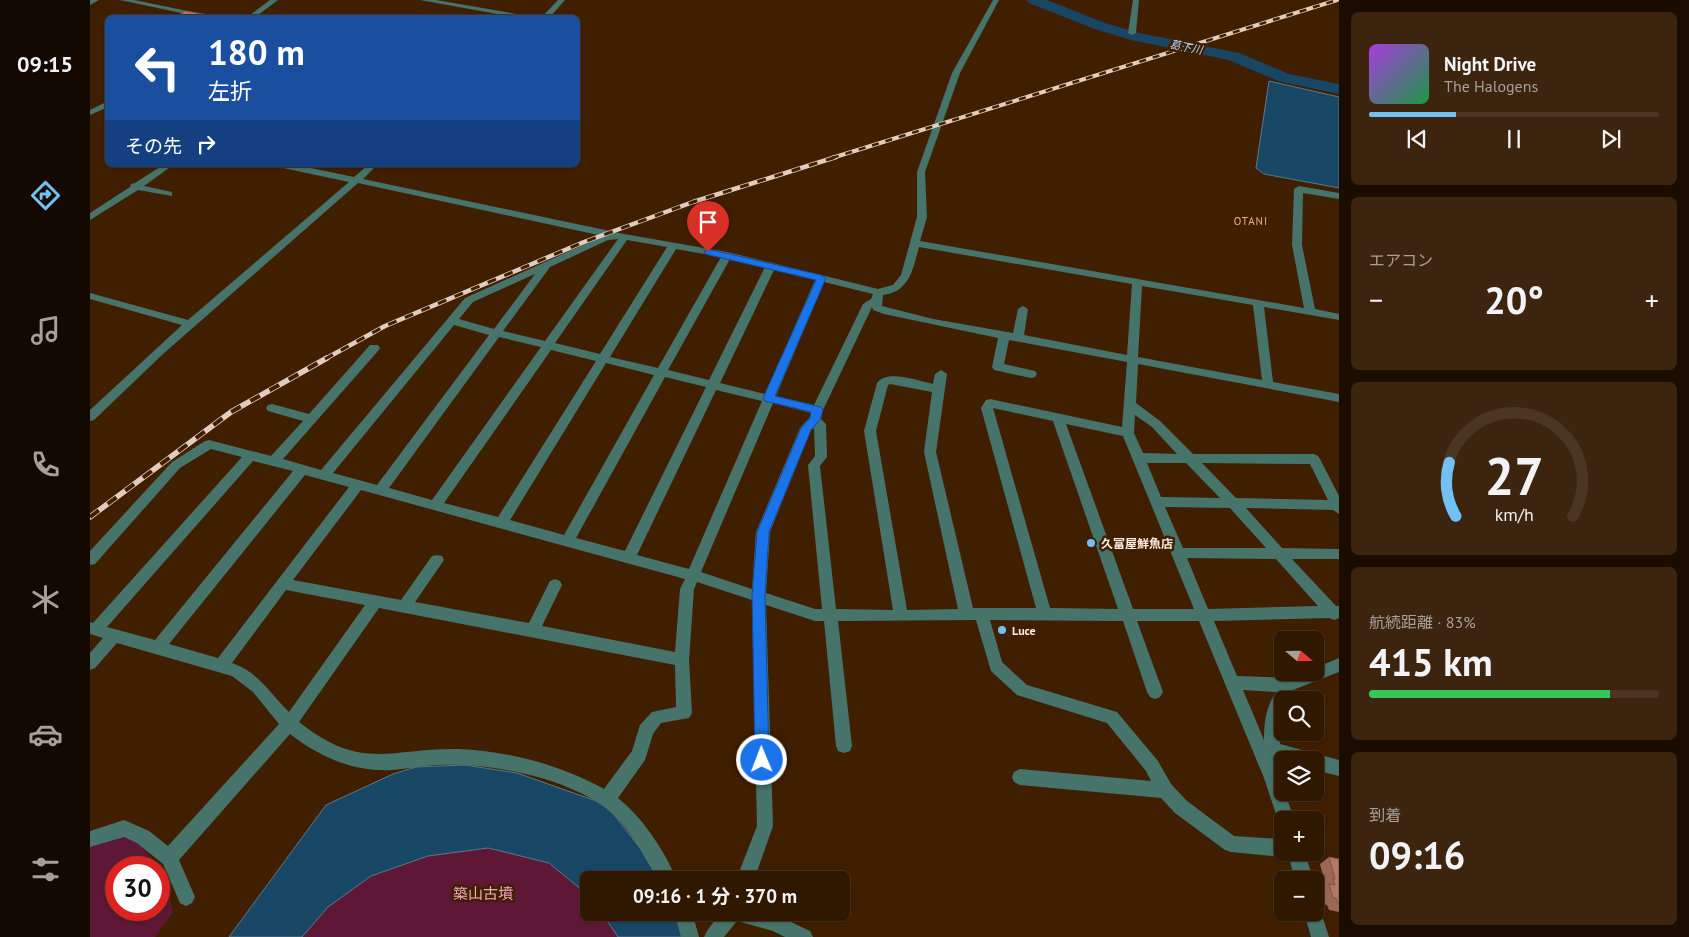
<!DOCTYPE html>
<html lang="ja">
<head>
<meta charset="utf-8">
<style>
	:root { --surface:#301700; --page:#3c240f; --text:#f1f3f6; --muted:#a89f99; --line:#4b3622; --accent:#72c1f5 }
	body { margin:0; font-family:"PT Sans","Noto Sans JP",sans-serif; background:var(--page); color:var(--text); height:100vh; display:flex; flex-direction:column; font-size:19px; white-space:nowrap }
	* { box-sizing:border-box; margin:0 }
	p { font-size:16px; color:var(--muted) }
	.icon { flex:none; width:28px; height:28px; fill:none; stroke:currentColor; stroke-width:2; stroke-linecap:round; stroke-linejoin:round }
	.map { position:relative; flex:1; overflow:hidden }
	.drawer { display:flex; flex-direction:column; gap:12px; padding:12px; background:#1a0d00; width:350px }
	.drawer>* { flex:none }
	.top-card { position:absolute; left:15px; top:15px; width:475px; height:152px; border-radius:8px; box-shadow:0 1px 4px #0004,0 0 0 1px var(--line); background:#1a4fa0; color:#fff; overflow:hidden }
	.needle { width:32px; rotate:110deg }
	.controls { position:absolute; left:1184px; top:631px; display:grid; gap:10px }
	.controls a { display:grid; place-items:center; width:50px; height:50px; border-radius:8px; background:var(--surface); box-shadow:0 1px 4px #0004,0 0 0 1px var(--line); font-size:25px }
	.speed { position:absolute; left:15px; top:856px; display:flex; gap:10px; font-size:25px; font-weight:700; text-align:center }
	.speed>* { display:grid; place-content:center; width:65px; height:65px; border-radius:50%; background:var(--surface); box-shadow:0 1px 4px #0004,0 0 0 1px var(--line); line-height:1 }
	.speed .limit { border:8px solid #d22; background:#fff; color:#111 }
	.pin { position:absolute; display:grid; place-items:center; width:42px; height:42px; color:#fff; margin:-51px -21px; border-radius:50% 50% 50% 0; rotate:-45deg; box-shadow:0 0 5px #0007 }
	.pin .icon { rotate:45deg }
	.me { position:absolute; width:55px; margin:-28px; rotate:359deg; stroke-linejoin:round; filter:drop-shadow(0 0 4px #0008) }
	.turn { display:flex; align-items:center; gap:18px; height:105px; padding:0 20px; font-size:22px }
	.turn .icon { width:65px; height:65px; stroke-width:2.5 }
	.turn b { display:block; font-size:35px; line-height:42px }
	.then { display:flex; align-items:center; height:48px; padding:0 20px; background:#0003; gap:10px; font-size:19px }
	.big { font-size:38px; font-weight:700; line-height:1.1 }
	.drawer .tile { flex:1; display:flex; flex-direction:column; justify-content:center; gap:8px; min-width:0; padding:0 18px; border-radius:8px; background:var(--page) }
	.drawer .dial { align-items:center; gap:0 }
	.dial svg { height:130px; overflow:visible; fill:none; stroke:var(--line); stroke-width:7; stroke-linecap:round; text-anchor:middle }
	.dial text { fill:var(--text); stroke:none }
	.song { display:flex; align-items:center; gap:15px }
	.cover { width:60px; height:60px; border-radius:8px; background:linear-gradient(135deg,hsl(280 70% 55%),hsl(140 70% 35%)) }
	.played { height:5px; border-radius:2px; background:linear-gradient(90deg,var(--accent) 30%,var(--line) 30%) }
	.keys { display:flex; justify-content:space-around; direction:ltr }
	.heat { display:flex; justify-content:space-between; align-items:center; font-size:28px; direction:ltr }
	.charge { height:8px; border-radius:4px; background:linear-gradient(90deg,#34c759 83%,var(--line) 0) }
	.trip { position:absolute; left:490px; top:871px; width:270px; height:50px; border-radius:8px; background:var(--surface); box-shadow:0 1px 4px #0004,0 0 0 1px var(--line); font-weight:700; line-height:50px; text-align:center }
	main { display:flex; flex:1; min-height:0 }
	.menu { display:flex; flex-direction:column; width:90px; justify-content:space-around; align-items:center; background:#130900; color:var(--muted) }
	.menu .icon { width:35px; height:35px }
	.menu .on { color:var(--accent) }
	.menu b { font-size:22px; color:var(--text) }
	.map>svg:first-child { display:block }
	.green { fill:#5e1835; fill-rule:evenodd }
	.water { fill:#174765; stroke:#5c798a }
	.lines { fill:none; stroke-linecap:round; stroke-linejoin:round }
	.river { fill:#174765; fill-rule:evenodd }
	.minor { fill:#46746b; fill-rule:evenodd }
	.rail-far2-casing { stroke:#e1cdbe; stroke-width:4 }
	.rail-far1-casing { stroke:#e1cdbe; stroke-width:4.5 }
	.rail-casing { stroke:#e1cdbe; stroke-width:5.5 }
	.rail-far2 { stroke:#401f00; stroke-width:2.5; stroke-dasharray:7; stroke-linecap:butt }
	.rail-far1 { stroke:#401f00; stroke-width:3; stroke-dasharray:9; stroke-linecap:butt }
	.rail { stroke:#401f00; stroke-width:4; stroke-dasharray:11; stroke-linecap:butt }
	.wall { fill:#9c6755 }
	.building { fill:#b57863; stroke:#7f5445 }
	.route { fill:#1a73e8; stroke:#114b97 }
	.poi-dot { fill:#72c1f5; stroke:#401f00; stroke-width:2 }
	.labels { text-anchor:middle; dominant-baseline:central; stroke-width:5; stroke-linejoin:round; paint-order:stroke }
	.far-water-label { font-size:11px; font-style:italic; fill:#acd5f3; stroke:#401f00 }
	.far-neighbourhood-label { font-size:11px; letter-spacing:1px; fill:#e7b288; stroke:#401f00 }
	.poi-label { font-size:12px; font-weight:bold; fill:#feede0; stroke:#401f00; text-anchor:start }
	.near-park-label { font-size:15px; fill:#f2aac0; stroke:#401f00 }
</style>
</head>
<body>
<main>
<nav class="menu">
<b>09:15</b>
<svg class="icon on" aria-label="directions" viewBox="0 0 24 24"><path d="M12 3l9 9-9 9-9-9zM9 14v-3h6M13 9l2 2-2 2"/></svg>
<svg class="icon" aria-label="music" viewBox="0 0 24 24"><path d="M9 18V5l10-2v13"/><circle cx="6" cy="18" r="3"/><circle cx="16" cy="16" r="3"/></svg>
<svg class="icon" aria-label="phone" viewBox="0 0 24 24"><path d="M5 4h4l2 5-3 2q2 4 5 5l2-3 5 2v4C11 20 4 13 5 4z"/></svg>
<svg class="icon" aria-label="climate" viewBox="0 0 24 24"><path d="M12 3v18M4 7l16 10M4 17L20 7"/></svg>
<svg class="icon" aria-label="car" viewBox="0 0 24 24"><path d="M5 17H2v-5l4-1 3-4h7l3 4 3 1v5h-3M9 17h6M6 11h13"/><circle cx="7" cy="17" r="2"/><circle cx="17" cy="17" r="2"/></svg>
<svg class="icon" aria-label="filters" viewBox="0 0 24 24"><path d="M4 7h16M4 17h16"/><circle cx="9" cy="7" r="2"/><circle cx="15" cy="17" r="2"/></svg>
</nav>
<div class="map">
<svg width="1249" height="937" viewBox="0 0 1249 937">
	<rect width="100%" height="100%" fill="#401f00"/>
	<!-- green -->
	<path class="green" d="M25,835l23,7 27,32 8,38 -18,25h-65v-93zM26,868h43v42h-43z
		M398,848l61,15 40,33v16l13,1 16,24h-316l26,-30 43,-31 57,-20z"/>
	<!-- water -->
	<path class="water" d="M1179,81l70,16v91l-75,-14 -8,-6z
		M375,765l52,8 85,30 13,13 25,32 19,32h-70v16l-40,-33 -61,-15 -60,8 -57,20 -43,31 -26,30h-73l97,-132 67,-31 23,-7z
		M512,913h76l6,24h-66z"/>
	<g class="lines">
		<!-- river -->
		<path class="river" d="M937,0h20l58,23 34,10 100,20 50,21 50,10v10l-61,-13 -49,-21 -98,-20 -36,-11 -66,-26z"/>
		<!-- minor -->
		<path class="minor" d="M0,0h9l-9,5z
			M30,0h14l88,18h-17z
			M180,0h8l-24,18h-8z
			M330,0h16l104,18h-20z
			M468,0h7l-16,18h-8z
			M903,0h6l-39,73 -35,99 2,45 -7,24 384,67 -12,-63 2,-56 5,-3 40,7v6l-36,-6 -1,52 13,64 24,5v6l-75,-13 9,75 66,12v8l-201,-38 -2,39 24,18 33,33h121l4,2 2,3 19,37v18l-6,-4 -87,-2 36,40 57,1v10h-47l44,47h3v12l-5,2 -5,-2 -115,3 23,55 51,2 15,-6h12v-4l24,-10v14l-46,18 -6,10h-5l-2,44 59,16v16l-24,-6v-10l-35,-1 -1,16 3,17h3l9,28h-12v7l-2,-1 -16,-48 -65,-157h-62l26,71 -3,5 -5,2 -5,-2 -3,-5 -24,-71 -133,-1 12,42 25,23 90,27 41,49 13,23 16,17 47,35 48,3v13h23l8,28h-18l-7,-26 -6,3 -51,-5 -6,-2 -50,-37 -14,-15 -141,-13 -6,-3 -2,-5 2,-5 6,-3 131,12 -5,-10 -39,-48 -90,-28 -26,-24 -15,-51 -138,1 14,125 -2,5 -6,2 -6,-2 -2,-5 -12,-125h-9l-49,-16 7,221 -19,54h-18l21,-54 -5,-226 -55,-18 -3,7 -5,71 3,53 -3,5 -28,5 -8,11 -8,26 -27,38c25,20 46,52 59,82h-19c-12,-22 -25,-45 -42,-63 -39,-38 -122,-54 -175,-52 -17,0 -33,4 -49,5 -39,2 -72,-13 -102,-36l-111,126 16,37 -3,6 -6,3 -6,-3 -17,-39 -26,-21 -13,-6 -34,10v-16l34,-11 25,11 19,15 111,-122 -26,-32 -21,-16 -115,-33 -22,25 -5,2v-17l13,-15 -13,-4v-12l3,1 149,-166 -31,-8 -31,19 -85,96 -5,1v-14l82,-89 33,-21 4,-1 62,16 32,-35 -35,-10 -2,-3 2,-3 4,-1 37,10 61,-69h8l2,3 -2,3 -95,108 38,11 144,-172 138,-62 -245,-53 -195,171 -69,66 -4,1v-11l92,-85 -92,-26v-6l98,27 161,-138 -66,-14 -4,-3h17l58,12 14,-12h9l-14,14 261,55 103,18 151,37 15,-4 8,-10 16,-58v-45l35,-99zM528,239l-73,102 -42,-10 47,-64 58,-27zM537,240l40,7 -67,107 -45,-11zM829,247l213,37 -5,71 -103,-20 4,-26 -5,-3 -5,3 -5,24 -80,-14 -51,-13 1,-11c27,-3 30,-27 36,-48zM586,249l45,8 -63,111 -48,-11zM640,259l35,8 -56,113 -41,-10zM684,270l41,10 -50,114 -45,-11zM445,274l-41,55 -35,-10 14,-17zM734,282l49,12 -2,5 -8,5 -49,101 -38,-9zM1052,286l111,19 9,75 -124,-23zM782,307l1,3 11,4 114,24 -6,29 2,3 37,8 4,-1 2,-3 -2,-3 -31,-7 5,-24 118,22 -5,65 -132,-28 -4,1 -5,8 55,200h-63l-37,-156 11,-78 -6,-4 -6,4 -2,10c-15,-3 -45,-15 -56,-1l-13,48 29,179 -57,-1 -16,-143 7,-9 -1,-33 -5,-5 2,-9zM364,325l35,10 -112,150 -44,-12zM409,337l42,10 -109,153 -43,-12zM461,350l45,11 -98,156 -54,-14zM516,363l48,12 -90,160 -54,-15zM575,377l41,10 -81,164 -49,-13zM800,384l42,8 -8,60 34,157 -51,1 -31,-179 12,-46zM626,390l46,11 -73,168 -52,-14zM683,403l38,10 -2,5 -9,10 -44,104 -4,57 -51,-17zM903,408l60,13 65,188 -68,-1zM1045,415l17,12 25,27 -34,-1 -9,-20zM976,424l57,12 71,173h-61zM724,428l1,28 -7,9 14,144h-7l-49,-16 4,-61 41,-102zM163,461l40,10 -138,169 -48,-13zM1057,463h39l34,35 -59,-1zM1112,463l108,1 18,36 -92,-2zM215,475l44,12 -131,171 -49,-14zM271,490l324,89 -5,10 -5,63 -133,-26 20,-41 -2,-4 -5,-2 -5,2 -21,42 -114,-21 29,-42 -2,-4 -5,-1 -5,1 -31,44 -108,-20zM1075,507l65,1 36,40h-83zM1097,558l89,1 42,47 -110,3zM196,590l79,15 -76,107c-19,-19 -31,-40 -57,-49zM289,608l296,57 1,42 -24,5 -12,13 -8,26 -28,38c-43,-24 -96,-38 -146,-40 -69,-1 -96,23 -159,-27zM1153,690l33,2c-10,15 -12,30 -12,48z
			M1043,0h6l-3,33 -4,2 -4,-2z
			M18,101v6l-18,8v-5z
			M73,165h10l-29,21 28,6v4l-34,-6 -48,30v-7l40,-26 1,-3 4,-1z
			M1225,904l4,2 10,31h-18l-7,-25h11z
			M584,912h18l7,25h-18z
			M631,912h49l40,19 3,6h-28l-12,-6 -36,-10 -13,16h-20l3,-6z"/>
		<!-- rail-far2 casing -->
		<g class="rail-far2-casing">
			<path id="rail-far2" d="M742,158l505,-158"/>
		</g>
		<!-- rail-far1 casing -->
		<g class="rail-far1-casing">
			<path id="rail-far1" d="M235,359l60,-33 199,-84 109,-40 143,-45"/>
		</g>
		<!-- rail casing -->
		<g class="rail-casing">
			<path id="rail" d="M0,517l141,-105 96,-54"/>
		</g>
		<!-- rail-far2 -->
		<use href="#rail-far2" class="rail-far2"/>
		<!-- rail-far1 -->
		<use href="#rail-far1" class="rail-far1"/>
		<!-- rail -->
		<use href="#rail" class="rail"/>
	</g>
	<!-- wall -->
	<path class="wall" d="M1239,857l10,2v53l-10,-2 -2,-5 -4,-1 -4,-13 5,-4v-2l1,-1 -5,-20z"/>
	<!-- building -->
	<path class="building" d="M95,11l30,5 -3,2h-37z
		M1239,857l10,2v45h-1l-2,-6h-3l-4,-14 6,1 -2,-6h2z"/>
	<!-- route -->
	<path class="route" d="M618,249l113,26 5,3 -51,118 46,11 2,3 -3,10 -9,10 -42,102 -4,64 4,164 -2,5 -5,2 -5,-2 -2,-5 -3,-164 5,-64 44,-104 9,-10 1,-6 -46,-11 -2,-3 53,-118 -111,-26 -1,-2z"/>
	<!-- markers -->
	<g class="poi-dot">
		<circle cx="1001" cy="543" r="5"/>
		<circle cx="912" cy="630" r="5"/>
	</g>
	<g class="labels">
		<!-- far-water labels -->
		<g class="far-water-label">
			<text transform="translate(1096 47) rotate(11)">葛下川</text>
		</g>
		<!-- far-neighbourhood labels -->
		<g class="far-neighbourhood-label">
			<text x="1161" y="221">OTANI</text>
		</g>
		<!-- poi labels -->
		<g class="poi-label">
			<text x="1011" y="543">久富屋鮮魚店</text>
			<text x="922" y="630">Luce</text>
		</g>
		<!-- near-park labels -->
		<g class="near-park-label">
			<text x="393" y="893">築山古墳</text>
		</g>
	</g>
</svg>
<div class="controls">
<a><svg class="needle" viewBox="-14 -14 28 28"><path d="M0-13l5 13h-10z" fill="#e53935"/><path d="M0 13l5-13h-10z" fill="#a89f99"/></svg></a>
<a><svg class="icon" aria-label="search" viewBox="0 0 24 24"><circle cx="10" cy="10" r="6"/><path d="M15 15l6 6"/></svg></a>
<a><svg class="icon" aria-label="layers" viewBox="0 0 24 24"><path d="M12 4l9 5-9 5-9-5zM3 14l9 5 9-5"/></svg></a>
<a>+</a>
<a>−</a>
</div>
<div class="speed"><div class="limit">30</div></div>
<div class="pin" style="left:618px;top:252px;background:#d93025"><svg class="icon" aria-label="arrive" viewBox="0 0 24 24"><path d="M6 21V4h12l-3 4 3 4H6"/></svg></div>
<svg class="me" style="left:672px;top:760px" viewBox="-20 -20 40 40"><circle r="17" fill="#1a73e8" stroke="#fff" stroke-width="3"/><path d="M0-11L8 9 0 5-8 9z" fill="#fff"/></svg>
<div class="trip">09:16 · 1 分 · 370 m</div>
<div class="top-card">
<div class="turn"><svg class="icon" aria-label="left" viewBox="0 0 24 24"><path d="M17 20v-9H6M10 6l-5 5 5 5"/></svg><div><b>180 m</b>左折</div></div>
<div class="then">その先<svg class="icon" aria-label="right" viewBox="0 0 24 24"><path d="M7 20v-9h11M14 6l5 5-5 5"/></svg></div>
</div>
</div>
<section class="drawer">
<div class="tile">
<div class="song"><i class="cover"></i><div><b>Night Drive</b><p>The Halogens</p></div></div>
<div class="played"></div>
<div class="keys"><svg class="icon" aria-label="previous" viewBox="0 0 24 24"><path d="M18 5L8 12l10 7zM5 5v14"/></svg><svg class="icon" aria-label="pause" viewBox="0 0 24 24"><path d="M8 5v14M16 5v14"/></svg><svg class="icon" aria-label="next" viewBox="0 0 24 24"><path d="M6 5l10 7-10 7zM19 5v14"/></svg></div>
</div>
<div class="tile"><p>エアコン</p>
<div class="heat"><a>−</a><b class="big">20°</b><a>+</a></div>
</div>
<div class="tile dial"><svg viewBox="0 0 100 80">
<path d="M14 69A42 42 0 1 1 86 69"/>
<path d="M14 69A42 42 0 0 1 10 36" stroke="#72c1f5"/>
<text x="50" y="56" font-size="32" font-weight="700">27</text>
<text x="50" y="72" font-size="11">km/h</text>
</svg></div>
<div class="tile"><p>航続距離 · 83%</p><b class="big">415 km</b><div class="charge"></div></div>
<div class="tile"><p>到着</p><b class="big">09:16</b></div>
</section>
</main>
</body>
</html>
